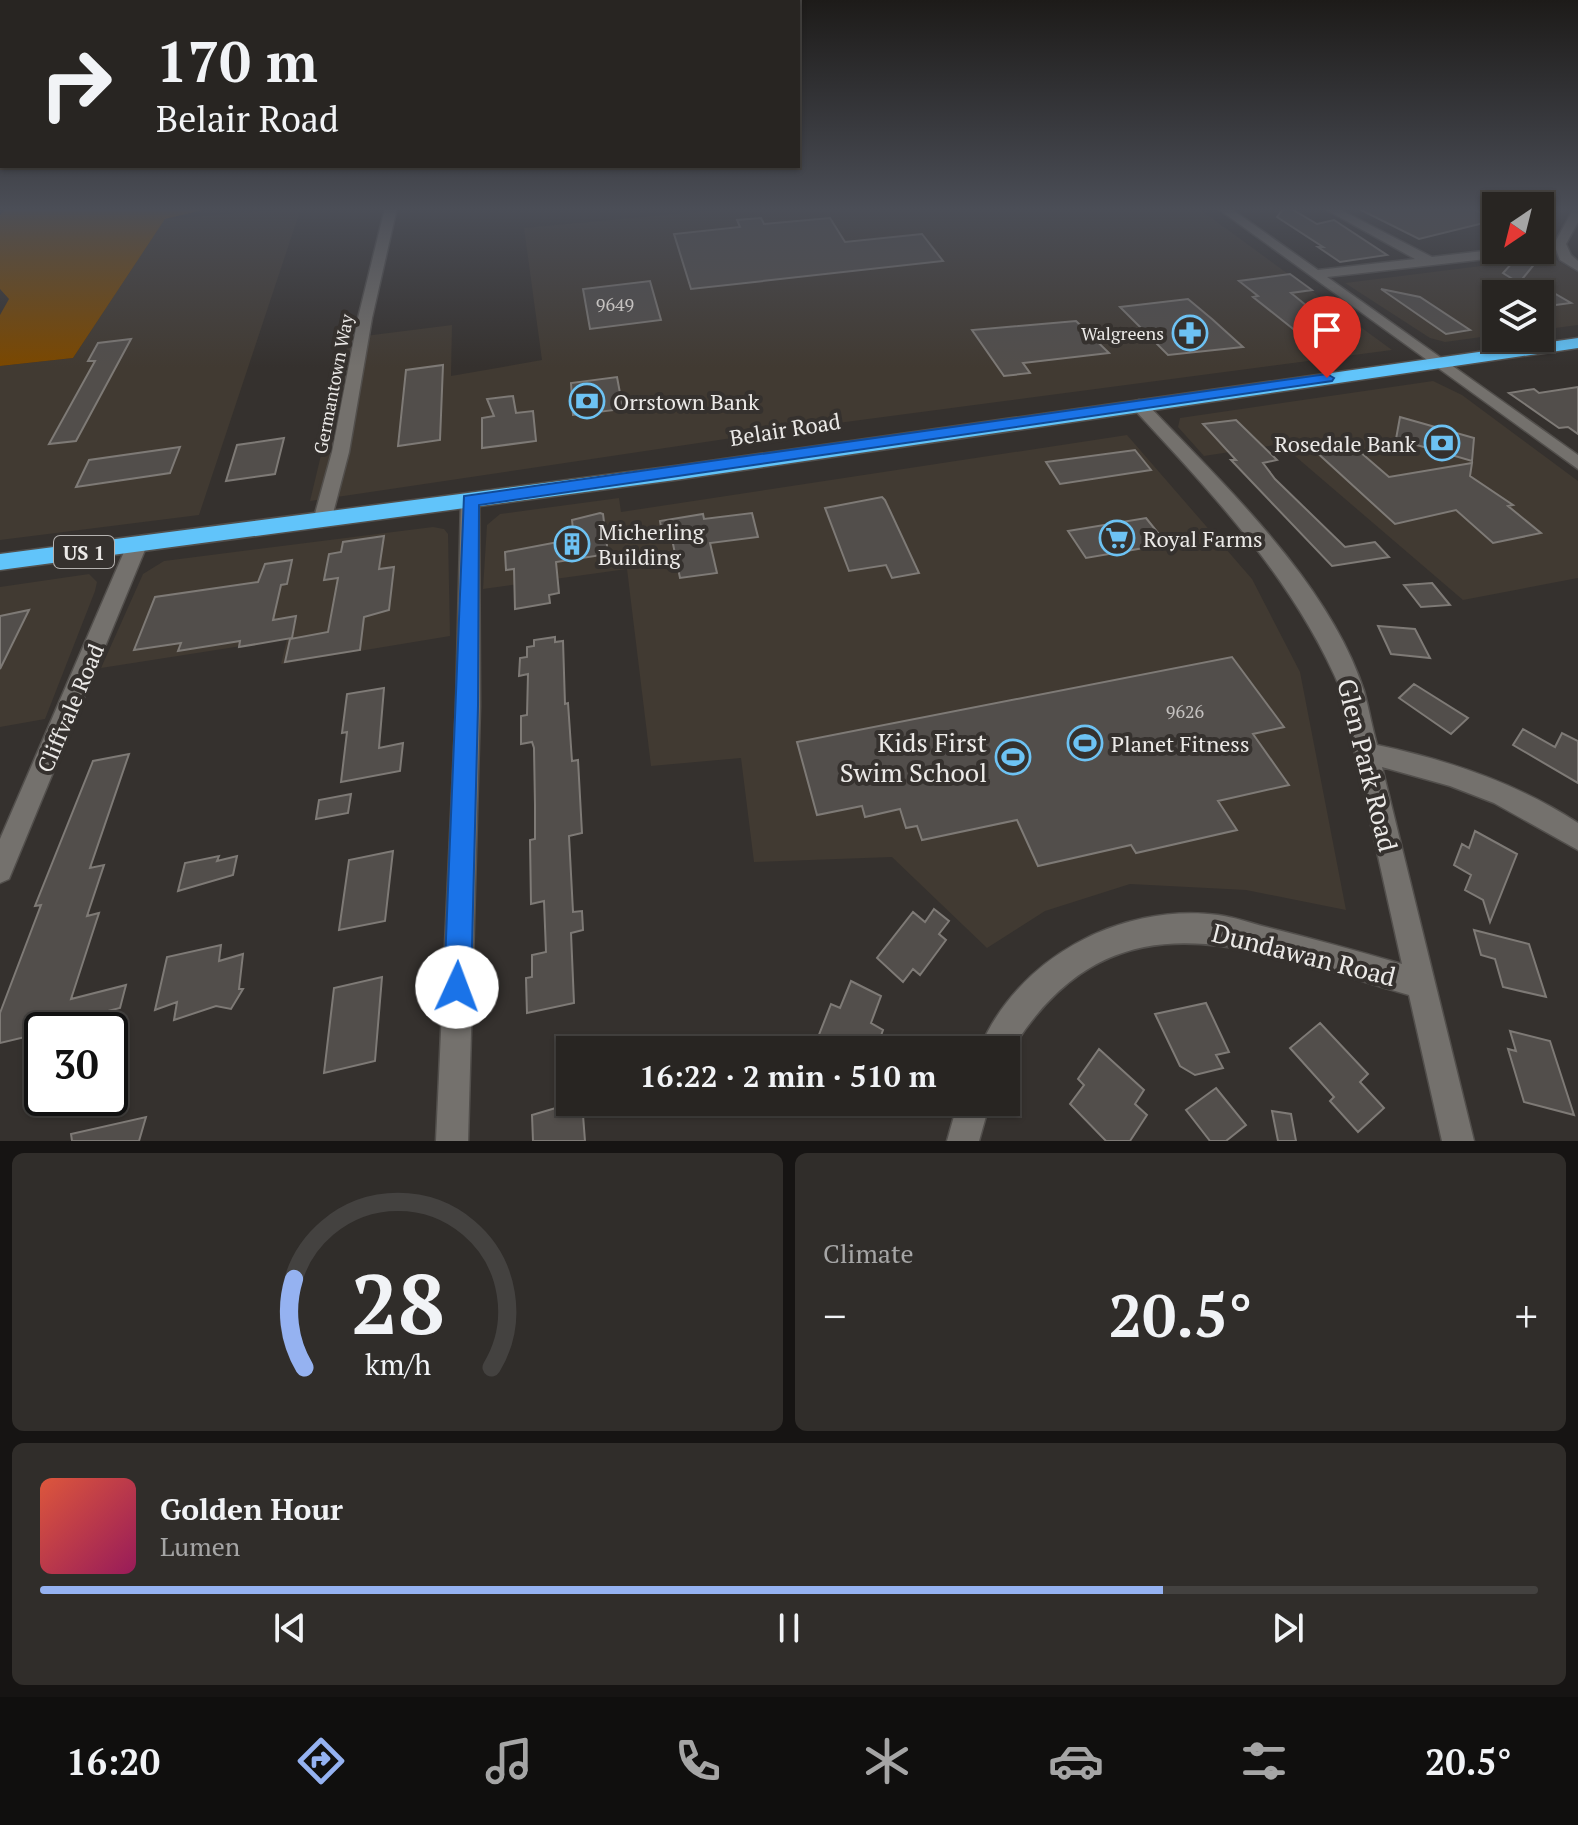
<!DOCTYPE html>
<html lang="en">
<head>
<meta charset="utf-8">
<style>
	:root { --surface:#282522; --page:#302d2a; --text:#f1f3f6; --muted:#a5a5a5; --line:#444240; --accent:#95b2f1 }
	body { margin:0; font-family:"PT Serif",serif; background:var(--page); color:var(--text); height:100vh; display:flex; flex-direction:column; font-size:30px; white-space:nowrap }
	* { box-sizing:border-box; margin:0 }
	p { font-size:26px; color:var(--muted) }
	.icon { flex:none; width:44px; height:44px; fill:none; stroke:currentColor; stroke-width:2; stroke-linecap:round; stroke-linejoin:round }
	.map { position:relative; height:1141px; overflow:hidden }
	.sheet { display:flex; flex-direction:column; gap:12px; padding:12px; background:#161413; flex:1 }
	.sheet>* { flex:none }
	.guide { position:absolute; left:0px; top:0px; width:800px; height:168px; box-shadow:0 2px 6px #0004,0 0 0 2px var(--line); background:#282522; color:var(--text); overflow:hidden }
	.needle { width:52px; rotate:215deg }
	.fabs { position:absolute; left:1482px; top:192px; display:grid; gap:16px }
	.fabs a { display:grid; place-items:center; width:72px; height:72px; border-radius:0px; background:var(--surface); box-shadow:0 2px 6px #0004,0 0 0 2px var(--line); font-size:40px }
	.speed { position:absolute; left:24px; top:1012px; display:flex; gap:16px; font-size:40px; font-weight:700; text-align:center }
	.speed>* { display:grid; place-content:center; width:104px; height:104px; border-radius:50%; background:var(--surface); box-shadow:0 2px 6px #0004,0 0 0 2px var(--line); line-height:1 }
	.speed .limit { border:4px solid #111; border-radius:12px; background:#fff; color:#111 }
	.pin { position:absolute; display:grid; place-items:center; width:68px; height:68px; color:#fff; margin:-82px -34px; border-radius:50% 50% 50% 0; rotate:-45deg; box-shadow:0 0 8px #0007 }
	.pin .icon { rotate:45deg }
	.me { position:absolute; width:88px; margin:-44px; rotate:2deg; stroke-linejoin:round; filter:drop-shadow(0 0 6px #0008) }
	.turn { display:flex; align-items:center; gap:28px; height:168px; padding:0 24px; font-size:36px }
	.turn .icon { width:104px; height:104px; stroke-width:2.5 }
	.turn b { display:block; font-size:56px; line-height:68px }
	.big { font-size:60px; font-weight:600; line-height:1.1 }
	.sheet .widget { flex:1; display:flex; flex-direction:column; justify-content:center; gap:12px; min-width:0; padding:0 28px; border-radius:12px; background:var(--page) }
	.sheet .dial { align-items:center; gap:0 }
	.dial svg { height:208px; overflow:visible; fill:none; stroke:var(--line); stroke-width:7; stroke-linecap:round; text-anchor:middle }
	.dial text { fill:var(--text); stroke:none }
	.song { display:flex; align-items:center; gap:24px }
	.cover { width:96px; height:96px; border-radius:12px; background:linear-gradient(135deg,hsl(10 70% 55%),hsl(330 70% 35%)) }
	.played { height:8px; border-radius:4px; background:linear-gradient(90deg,var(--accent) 75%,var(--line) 75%) }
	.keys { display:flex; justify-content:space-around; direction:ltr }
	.heat { display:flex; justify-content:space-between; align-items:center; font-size:44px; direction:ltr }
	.sheet .tiles { flex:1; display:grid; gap:12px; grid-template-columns:1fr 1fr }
	.widget:last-child { grid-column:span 2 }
	.trip { position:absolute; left:556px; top:1036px; width:464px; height:80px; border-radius:0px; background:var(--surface); box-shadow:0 2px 6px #0004,0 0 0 2px var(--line); font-weight:600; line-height:80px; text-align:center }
	.menu { display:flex; height:128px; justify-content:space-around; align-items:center; background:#100f0e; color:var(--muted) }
	.menu .icon { width:56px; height:56px }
	.menu .current { color:var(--accent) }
	.menu b { font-size:36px; color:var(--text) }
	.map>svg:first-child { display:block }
	.built { fill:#413a32 }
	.green { fill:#7b4800 }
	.building { fill:#524e4b; stroke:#7e7a76; stroke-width:2 }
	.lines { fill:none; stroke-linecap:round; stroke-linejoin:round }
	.minor-casing { stroke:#524f4c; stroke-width:3 }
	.highway-casing { stroke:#524f4c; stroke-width:3 }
	.minor { fill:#74716d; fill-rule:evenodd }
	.highway { fill:#61c4fa; fill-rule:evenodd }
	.route { fill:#1a73e8; stroke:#114b97; stroke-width:2 }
	.labels { text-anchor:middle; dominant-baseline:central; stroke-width:8; stroke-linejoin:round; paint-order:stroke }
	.number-label { font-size:18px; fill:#c5c2c0 }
	.far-poi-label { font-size:18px; fill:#ebe9e7; stroke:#35312e; text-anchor:end }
	.far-street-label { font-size:18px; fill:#ebe9e7; stroke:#35312e }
	.shield { fill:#35312e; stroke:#b4b2b0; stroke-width:2 }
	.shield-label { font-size:20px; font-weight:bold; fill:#ebe9e7 }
	.poi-label { font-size:22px; fill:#ebe9e7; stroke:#35312e; text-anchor:start }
	.street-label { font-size:22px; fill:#ebe9e7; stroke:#35312e }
	.near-poi-label { font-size:26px; fill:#ebe9e7; stroke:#35312e; text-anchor:end }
	.near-street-label { font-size:26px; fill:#ebe9e7; stroke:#35312e }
</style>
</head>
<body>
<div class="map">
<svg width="1578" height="1141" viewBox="0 0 1578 1141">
	<rect width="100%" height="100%" fill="#35312e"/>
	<!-- built -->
	<path class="built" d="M301,208l-102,307 -199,25v-174l73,-8 92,-139z
		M740,208h458l194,142 -592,78 -490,73 39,-163 103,-13 -1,51 91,-16 -18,-132z
		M1519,250h21l38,23v52l-38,5v-36h-44v41l-51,7 -15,-4 -85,-55 160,-20z
		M1433,381l29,14 116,86v97l-115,22 -182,-156 -77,12 -26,-29 2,-9z
		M1127,435l125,144 48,93 46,238 -100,-20 -116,-6 -85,27 -58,37 -95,-91 -138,5 -13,-104 -90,8 -24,-197 -144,20 4,-64 13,-11 119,-16 2,14z
		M433,527l11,2 4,5 2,102 -169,28 6,-25 -186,29 42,-94 21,-13z
		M89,574l8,8 -2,9 -50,128 -45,8v-140z"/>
	<!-- green -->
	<path class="green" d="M6,208h205l-46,11 -92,139 -73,8v-51l9,-16 -9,-10v-74z"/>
	<!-- building -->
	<path class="building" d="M1284,208h6l27,16 17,-4 53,35 -47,7 -22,-15h5l-46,-30z
		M1357,208h114l25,12 -77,19z
		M761,218l3,6 66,-6 15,24 77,-8 21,27 -252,28 -17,-55 66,-7 -3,-7z
		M1523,251l18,5 -22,27 -16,-10z
		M1290,274l22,16 -21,3 44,36 -38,3 -44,-35 5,-1 -19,-15z
		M650,281l11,39 -71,9 -7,-40z
		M1540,285l31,18 -31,4z
		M1381,289l39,8 50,33 -24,4z
		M1188,299l24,20 31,28 -75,8 -48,-48z
		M1076,321l33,32 -86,10 7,10 -26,3 -32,-46z
		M131,339l-55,102 -27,3 46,-83h-7l10,-18z
		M443,365l-3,75 -42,6 8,-76z
		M617,377l6,32 -50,6 -2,-32z
		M1578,387v47l-10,-7 -9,1 -50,-35 25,-4 5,4z
		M513,396l3,17 17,-2 3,30 -54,7v-30l12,-2 -7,-17z
		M1400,417l74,21 -2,23 -76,-22z
		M1236,420l41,40 -14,3 12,16 70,68 30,-5 14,15 -57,9 -101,-106h5l-33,-36z
		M284,438l-9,36 -49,7 11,-36z
		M1352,445l37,32 83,-14 -2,13 43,29 -5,1 33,27 -48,10 -37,-33 -61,14 -82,-75z
		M180,447l-10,26 -94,14 13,-27z
		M1135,450l16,20 -91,14 -14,-22z
		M882,497l3,3 34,73 -27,5 -6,-13 -37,6 -24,-63z
		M600,513l3,1 5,40 -52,8 3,31 -10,2 1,8 -35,6 -1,-40 -8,1 -1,-18 69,-13 -2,-19z
		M752,513l6,24 -48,6 7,30 -37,5 -8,-39 -9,1 -3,-19 43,-7 1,5z
		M1146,518l21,26 -81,14 -18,-27z
		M384,536l-5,33 15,-2 -5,43 -25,7 -4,33 -75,12 5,-23 38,-7 10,-54 -14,2 5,-26 12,-2 2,-10z
		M292,560l-5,24 -6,1 -8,35 23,-4 -4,22 -53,9 1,-6 -62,10 3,-8 -47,7 21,-53 103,-15 7,-18z
		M1432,583l18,22 -29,2 -17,-22z
		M29,610l-29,59v-53z
		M1378,626l37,3 15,29 -39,-4z
		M555,637v5l8,-1 2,63 3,-1 4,58 6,-1 4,73 -13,3 4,76 9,-1 1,19 -12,3 3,70 -47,10 -1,-35 6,-1v-22l14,-3 -2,-51 -13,3 -1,-64 5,-1v-34l-1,-57 -2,-6 -11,2v-28l6,-1 1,-41 -9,2 1,-18 7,-1v-10l7,-1v-6z
		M1232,657l52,70 -31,7 36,51 -71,16 19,29 -101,23 -5,-8 -93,21 -21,-46 -95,20 -5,-14 -11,2 -6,-19 -35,8 -3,-11 -45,9 -20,-73z
		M1414,684l54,34 -17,16 -52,-36z
		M384,688l-5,60 24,-5 -3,28 -59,11 6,-50 -5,1 5,-39z
		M1523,729l32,18 7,-14 16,8v42l-65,-38z
		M129,754l-39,114 14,-3 -17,51 12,-3 -28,86 55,-14 -6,23 -56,14 -2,7 -20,1v3l-42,10v-30l41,-108 -6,1 58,-145z
		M351,794l-3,19 -32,6 3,-19z
		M1475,831l42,23 -27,68 -7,-22 -18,-10 6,-15 -17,-10 8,-21 7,4z
		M393,851l-8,70 -46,9 10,-70z
		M219,856l-2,5 20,-5 -4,19 -55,16 7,-28z
		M934,909l15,12 -10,13 7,6 -26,35 -7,-6 -10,13 -26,-24 36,-46 12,10z
		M1474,930l55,14 17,53 -43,-10 -8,-28 -14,-4z
		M221,945l-2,16 24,-7 -4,35h4l-12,20 -15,-3 -42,14 3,-18 -22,8 12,-53z
		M382,977l-7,84 -51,12 10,-85z
		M851,981l30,15 -10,27 12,7 -7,20h-63l18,-46 9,4z
		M1206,1003l23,49 -13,3 7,13 -28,7 -15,-9 -25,-52z
		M1320,1023l48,51 -8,8 24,26 -26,24 -28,-31 4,-4 -44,-49z
		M1510,1031l40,10 24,74 -50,-13 -16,-53 8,2z
		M1099,1049l45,41 -9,14 12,11 -17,26h-24l-36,-37 14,-19 -6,-6z
		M1216,1088l30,37 -20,16h-16l-24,-31z
		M576,1102h6l3,39h-52l-1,-26z
		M1272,1111l19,3 5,27h-18z
		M146,1117l-7,24h-67l-1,-7z"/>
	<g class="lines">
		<!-- minor casing -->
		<g class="minor-casing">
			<path id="minor" d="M385,208h12l-25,110 -23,134 -18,69 -9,6 -9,-6 19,-69 26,-134z
				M1217,208h13l88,62 97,-11 -92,-51h14l95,49 51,-6 13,-5v4h6l-16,9 -159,18 251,178v14z
				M1540,208h7l-7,5z
				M1574,208h4v14l-12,22 5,11 7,6v10l-18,-11 -6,-16z
				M1139,400l6,2c77,81 184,180 219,289 5,18 8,36 13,54 71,15 140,38 201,78v27l-84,-47 -44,-17 -68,-19 92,374h-32l-33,-146c-159,-45 -299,-114 -403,64v-9h-27c38,-92 141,-147 239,-135 16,2 32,8 48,12 45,11 91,24 136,37l-61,-274c-47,-111 -127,-194 -208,-282v-6z
				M470,494l9,6 1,206 -12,435h-32l20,-435 5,-206z
				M137,538l10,7 -138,334 -9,4v-44l127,-294z
				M958,1102h32l-11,39h-32z"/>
		</g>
		<!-- highway casing -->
		<g class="highway-casing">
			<path id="highway" d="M1578,338v10l-903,132 -675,90v-16l675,-88z"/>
		</g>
		<!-- minor -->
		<use href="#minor" class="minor"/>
		<!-- highway -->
		<use href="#highway" class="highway"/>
	</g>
	<!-- sky -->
	<linearGradient id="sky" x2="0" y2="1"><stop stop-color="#1d1b19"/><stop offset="0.57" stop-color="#4b4e57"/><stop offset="1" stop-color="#4b4e57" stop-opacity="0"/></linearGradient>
	<rect width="1578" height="367" fill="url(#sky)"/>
	<!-- route -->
	<path class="route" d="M1327,374l7,4 -2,3 -853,124 -1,201 -7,281 -4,9 -10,4 -9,-4 -4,-9 20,-491z"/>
	<!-- icons -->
	<defs>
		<g id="pharmacy-ring" transform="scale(1.8)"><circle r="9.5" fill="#35312e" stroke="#6dc2f3" stroke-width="1.5"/><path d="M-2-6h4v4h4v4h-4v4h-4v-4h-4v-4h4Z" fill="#6dc2f3"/></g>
		<g id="bank-ring" transform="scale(1.8)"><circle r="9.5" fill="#35312e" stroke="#6dc2f3" stroke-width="1.5"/><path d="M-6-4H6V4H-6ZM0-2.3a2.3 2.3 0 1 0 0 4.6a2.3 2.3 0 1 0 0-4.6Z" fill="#6dc2f3"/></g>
		<g id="supermarket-ring" transform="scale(1.8)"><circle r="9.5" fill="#35312e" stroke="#6dc2f3" stroke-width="1.5"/><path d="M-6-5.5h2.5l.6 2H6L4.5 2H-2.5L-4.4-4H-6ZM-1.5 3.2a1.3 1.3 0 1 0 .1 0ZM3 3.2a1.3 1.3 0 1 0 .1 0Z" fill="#6dc2f3"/></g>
		<g id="building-ring" transform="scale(1.8)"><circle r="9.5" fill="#35312e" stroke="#6dc2f3" stroke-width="1.5"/><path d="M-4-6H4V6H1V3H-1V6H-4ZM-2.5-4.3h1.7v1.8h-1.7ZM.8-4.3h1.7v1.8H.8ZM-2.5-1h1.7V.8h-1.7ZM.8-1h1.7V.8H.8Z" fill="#6dc2f3"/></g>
		<g id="stadium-ring" transform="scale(1.8)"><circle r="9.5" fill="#35312e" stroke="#6dc2f3" stroke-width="1.5"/><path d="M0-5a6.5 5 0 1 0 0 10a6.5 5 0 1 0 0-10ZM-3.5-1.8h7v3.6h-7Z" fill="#6dc2f3"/></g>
	</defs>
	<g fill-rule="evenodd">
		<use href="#pharmacy-ring" x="1190" y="333"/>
		<use href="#bank-ring" x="587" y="401"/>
		<use href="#bank-ring" x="1442" y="443"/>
		<use href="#supermarket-ring" x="1117" y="538"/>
		<use href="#building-ring" x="572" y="544"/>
		<use href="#stadium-ring" x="1085" y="743"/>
		<use href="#stadium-ring" x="1013" y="757"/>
	</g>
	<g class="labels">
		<!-- number labels -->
		<g class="number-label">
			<text x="615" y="304">9649</text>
			<text x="1185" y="711">9626</text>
		</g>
		<!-- far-poi labels -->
		<g class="far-poi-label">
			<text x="1164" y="333">Walgreens</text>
		</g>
		<!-- far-street labels -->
		<g class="far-street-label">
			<text transform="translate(333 384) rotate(-79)">Germantown Way</text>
		</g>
		<!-- shield labels -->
		<rect class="shield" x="54" y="536" width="60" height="32" rx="6"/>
		<g class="shield-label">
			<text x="84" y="552">US 1</text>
		</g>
		<!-- poi labels -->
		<g class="poi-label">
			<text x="613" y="401">Orrstown Bank</text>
			<text x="1416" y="443" text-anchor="end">Rosedale Bank</text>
			<text x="598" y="531">Micherling<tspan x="598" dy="25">Building</tspan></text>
			<text x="1143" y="538">Royal Farms</text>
			<text x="1111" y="743">Planet Fitness</text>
		</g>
		<!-- street labels -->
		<g class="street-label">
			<text transform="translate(785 429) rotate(-9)">Belair Road</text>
			<text transform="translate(70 708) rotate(-67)">Cliffvale Road</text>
		</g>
		<!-- near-poi labels -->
		<g class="near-poi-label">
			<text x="987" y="742">Kids First<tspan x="987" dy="30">Swim School</tspan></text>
		</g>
		<!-- near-street labels -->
		<g class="near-street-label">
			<text transform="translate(1368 765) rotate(76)">Glen Park Road</text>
			<text transform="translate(1304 954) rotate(14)">Dundawan Road</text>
		</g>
	</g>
</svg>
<div class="fabs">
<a><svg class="needle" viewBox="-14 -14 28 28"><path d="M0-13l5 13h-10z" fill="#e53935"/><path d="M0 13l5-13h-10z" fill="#a5a5a5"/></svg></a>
<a><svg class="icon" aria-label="layers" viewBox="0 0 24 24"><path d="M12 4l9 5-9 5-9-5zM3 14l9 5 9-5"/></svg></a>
</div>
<div class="speed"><div class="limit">30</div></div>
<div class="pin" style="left:1327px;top:378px;background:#d93025"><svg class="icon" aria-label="arrive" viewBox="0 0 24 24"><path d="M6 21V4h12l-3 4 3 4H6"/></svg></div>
<svg class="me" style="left:457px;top:987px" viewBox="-20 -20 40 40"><circle r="19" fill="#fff"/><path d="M0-13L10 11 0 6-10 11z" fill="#1a73e8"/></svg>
<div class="trip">16:22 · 2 min · 510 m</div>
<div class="guide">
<div class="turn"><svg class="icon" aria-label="right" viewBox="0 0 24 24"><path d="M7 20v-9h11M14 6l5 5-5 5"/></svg><div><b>170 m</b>Belair Road</div></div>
</div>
</div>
<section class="sheet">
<div class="tiles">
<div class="widget dial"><svg viewBox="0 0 100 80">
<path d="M14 69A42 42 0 1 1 86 69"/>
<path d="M14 69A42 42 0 0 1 10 35" stroke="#95b2f1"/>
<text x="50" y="56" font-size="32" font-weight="700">28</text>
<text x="50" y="72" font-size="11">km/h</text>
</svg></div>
<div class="widget"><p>Climate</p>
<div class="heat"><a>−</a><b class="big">20.5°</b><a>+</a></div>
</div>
<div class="widget">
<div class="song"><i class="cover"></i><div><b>Golden Hour</b><p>Lumen</p></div></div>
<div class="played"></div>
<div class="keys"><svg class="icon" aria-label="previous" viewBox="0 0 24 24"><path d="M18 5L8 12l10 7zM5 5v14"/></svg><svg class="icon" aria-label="pause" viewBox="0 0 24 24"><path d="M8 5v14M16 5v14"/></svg><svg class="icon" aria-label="next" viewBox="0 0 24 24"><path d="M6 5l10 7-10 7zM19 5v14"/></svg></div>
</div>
</div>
</section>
<nav class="menu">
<b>16:20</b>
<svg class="icon current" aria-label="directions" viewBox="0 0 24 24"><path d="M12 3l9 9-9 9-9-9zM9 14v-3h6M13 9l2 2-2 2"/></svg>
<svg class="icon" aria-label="music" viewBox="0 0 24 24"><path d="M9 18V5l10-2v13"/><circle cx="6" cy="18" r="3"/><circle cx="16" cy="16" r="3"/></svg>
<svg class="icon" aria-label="phone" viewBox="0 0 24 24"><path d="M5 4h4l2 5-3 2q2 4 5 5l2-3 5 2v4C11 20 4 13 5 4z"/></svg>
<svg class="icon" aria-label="climate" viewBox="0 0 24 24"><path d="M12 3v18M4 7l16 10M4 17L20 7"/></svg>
<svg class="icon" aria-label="car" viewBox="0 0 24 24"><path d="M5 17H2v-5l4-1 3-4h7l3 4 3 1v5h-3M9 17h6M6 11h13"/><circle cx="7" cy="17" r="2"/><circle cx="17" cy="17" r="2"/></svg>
<svg class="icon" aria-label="filters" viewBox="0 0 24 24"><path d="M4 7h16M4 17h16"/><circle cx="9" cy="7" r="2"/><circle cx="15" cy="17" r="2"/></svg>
<b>20.5°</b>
</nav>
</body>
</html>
